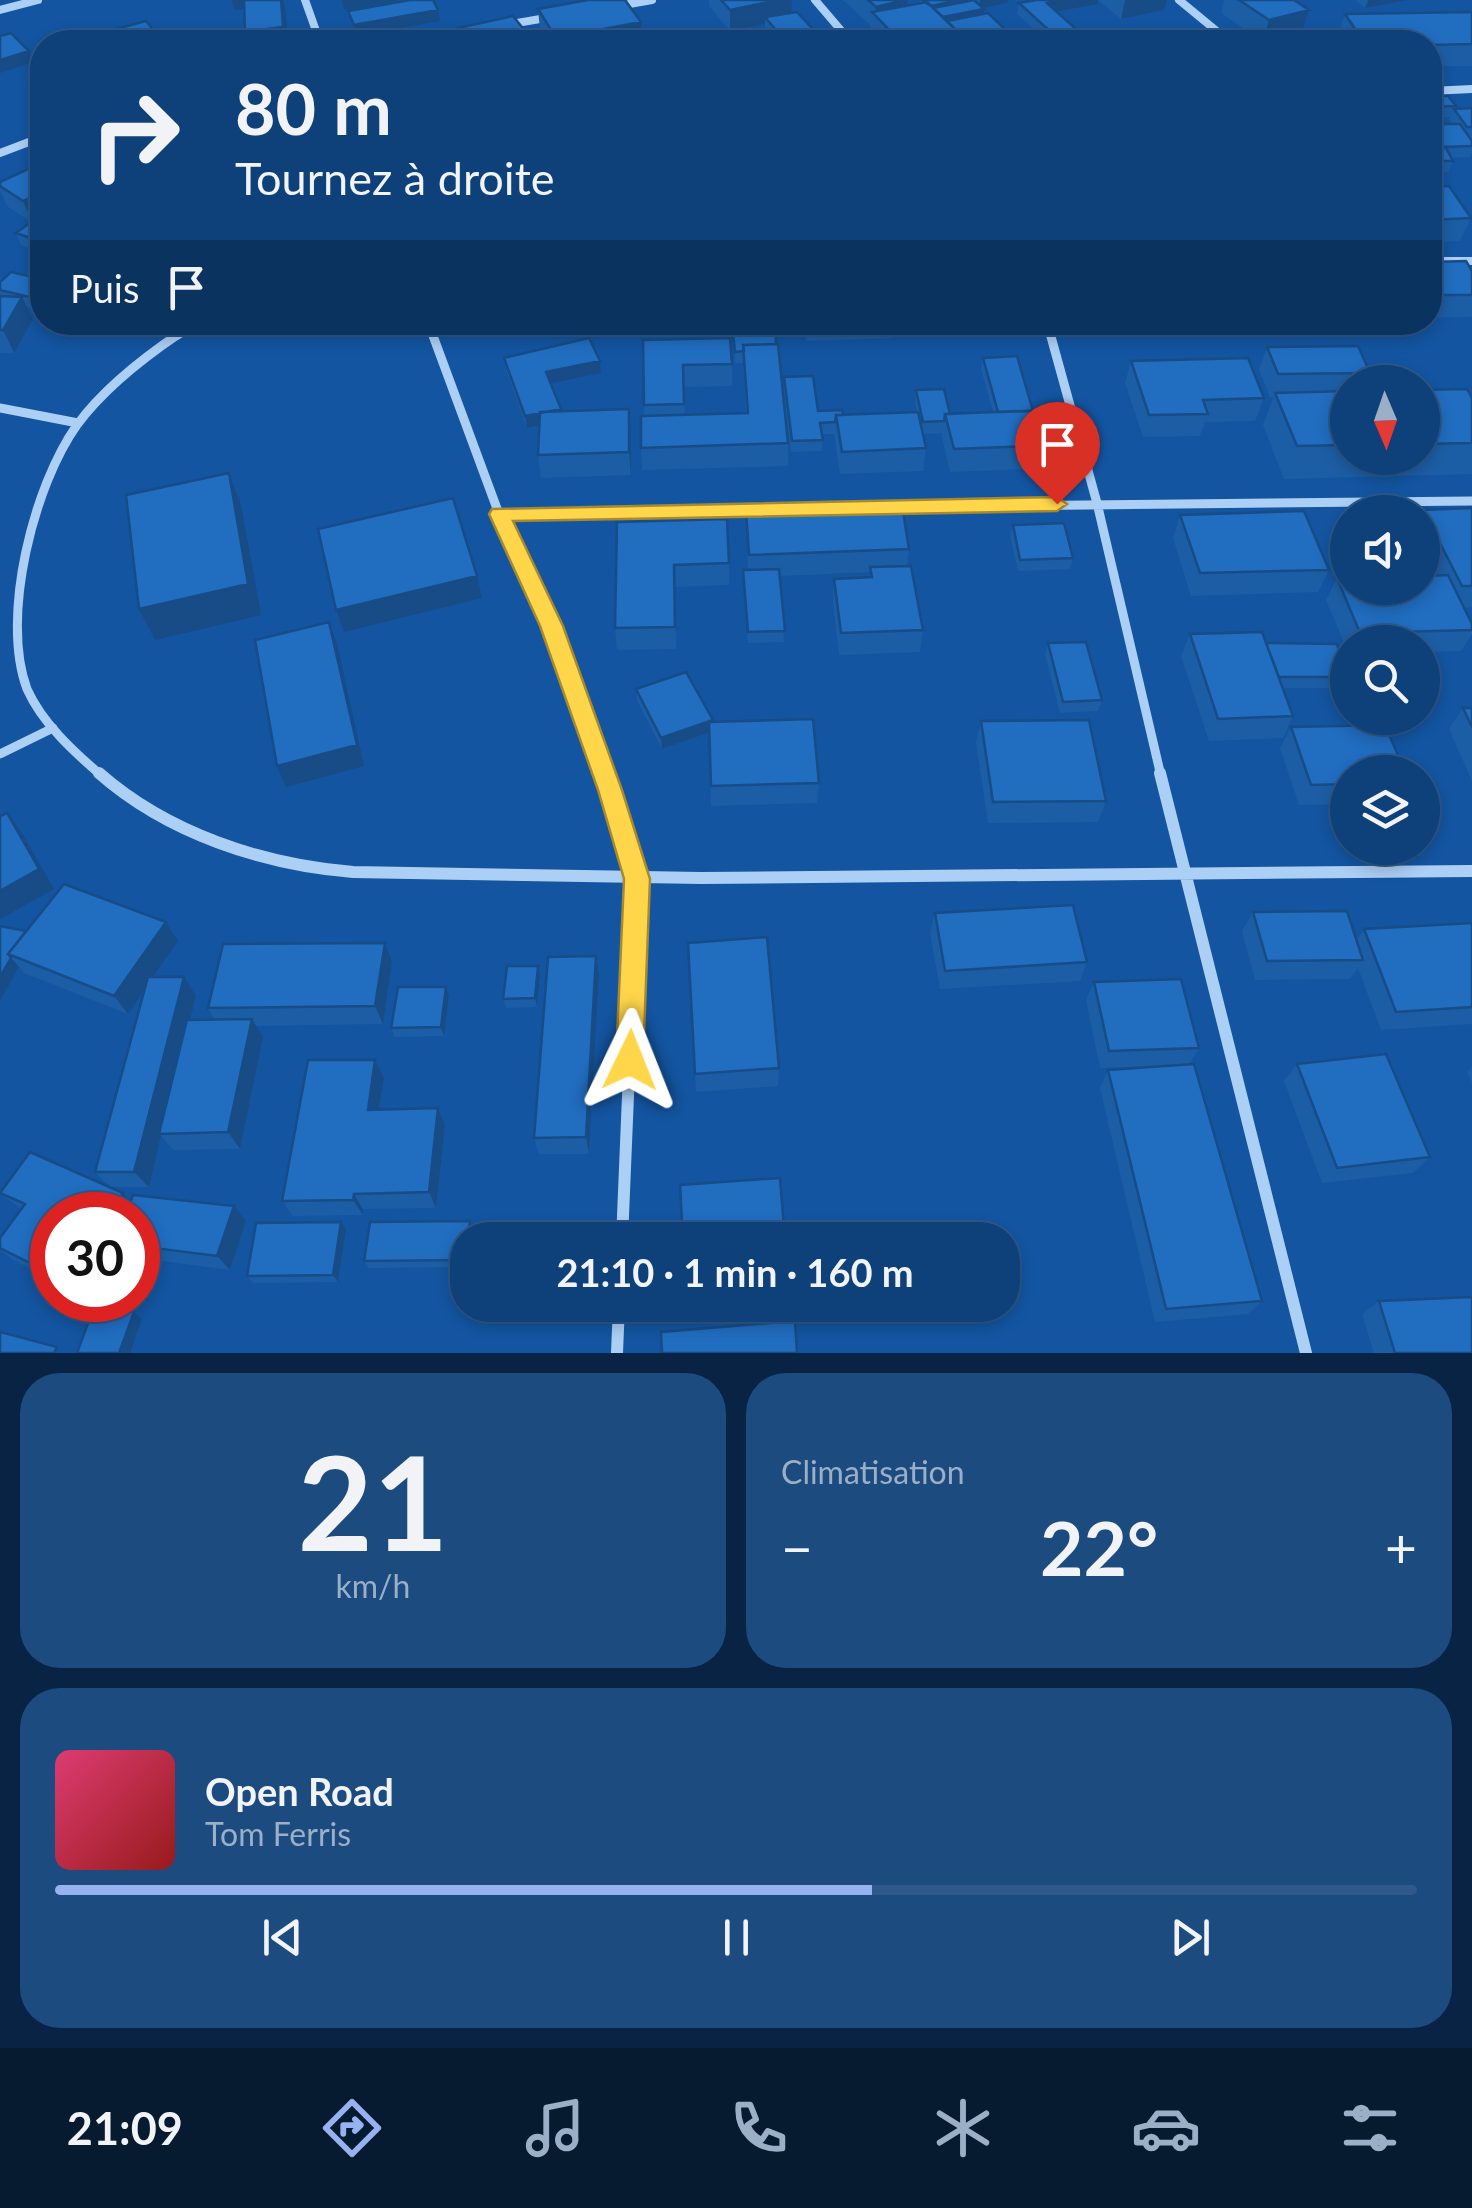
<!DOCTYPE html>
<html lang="fr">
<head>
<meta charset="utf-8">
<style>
	:root { --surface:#0e4079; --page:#1c4b80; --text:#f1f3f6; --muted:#9bafc6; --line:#2e598a; --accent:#95b2f1 }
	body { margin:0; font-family:Lato,sans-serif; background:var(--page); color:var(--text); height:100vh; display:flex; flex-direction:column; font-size:38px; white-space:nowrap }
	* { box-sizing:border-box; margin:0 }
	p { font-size:32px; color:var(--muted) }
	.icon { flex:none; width:55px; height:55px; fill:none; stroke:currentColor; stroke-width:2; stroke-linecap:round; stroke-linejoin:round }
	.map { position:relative; height:1353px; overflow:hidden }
	.sheet { display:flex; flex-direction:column; gap:20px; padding:20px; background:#082343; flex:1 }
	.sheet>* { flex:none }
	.hud { position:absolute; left:30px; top:30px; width:1412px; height:305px; border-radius:40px; box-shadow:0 5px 15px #0003,0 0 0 2px var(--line); background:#0e4079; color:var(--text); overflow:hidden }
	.needle { width:65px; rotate:178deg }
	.controls { position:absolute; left:1330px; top:365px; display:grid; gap:20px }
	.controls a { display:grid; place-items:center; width:110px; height:110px; border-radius:50%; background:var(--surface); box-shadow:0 5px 15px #0003,0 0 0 2px var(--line); font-size:50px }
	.speed { position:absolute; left:30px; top:1192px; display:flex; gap:20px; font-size:50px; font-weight:700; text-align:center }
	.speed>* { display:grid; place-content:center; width:130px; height:130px; border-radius:50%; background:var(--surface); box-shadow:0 5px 15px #0003,0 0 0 2px var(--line); line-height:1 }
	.speed .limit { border:15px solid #d22; background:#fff; color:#111 }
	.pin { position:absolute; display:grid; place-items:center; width:85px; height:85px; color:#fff; margin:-102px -42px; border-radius:50% 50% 50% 0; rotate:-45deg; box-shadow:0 0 10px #0007 }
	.pin .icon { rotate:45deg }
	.me { position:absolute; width:110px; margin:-55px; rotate:2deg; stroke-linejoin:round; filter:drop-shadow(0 0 8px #0008) }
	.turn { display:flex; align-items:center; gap:35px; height:210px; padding:0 40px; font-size:45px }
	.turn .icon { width:130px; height:130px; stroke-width:2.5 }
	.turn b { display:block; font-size:70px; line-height:85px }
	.then { display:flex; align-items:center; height:95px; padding:0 40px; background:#0003; gap:20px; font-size:38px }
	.big { font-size:75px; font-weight:700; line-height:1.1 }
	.sheet .widget { flex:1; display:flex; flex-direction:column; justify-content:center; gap:15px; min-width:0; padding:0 35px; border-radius:40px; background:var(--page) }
	.sheet .dial { align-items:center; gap:0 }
	.dial b { font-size:130px; line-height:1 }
	.song { display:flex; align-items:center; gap:30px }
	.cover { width:120px; height:120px; border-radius:15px; background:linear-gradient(135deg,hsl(340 70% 55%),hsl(0 70% 35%)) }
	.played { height:10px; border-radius:5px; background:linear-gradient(90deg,var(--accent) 60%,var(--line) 60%) }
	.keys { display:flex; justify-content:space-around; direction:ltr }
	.heat { display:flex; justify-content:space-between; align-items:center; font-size:55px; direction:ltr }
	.sheet .tiles { flex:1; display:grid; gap:20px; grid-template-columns:1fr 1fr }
	.widget:last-child { grid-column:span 2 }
	.trip { position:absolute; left:450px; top:1222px; width:570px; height:100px; border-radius:40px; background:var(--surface); box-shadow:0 5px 15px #0003,0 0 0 2px var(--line); font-weight:700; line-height:100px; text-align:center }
	.dock { display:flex; height:160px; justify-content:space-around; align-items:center; background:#061a30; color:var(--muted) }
	.dock .icon { width:70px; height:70px }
	.dock .current { color:var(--accent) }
	.dock b { font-size:45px; color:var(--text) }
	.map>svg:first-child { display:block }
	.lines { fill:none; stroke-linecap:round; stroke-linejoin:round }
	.minor-far2 { stroke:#accff5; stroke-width:8 }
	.minor-far1 { stroke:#accff5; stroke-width:9 }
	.minor { stroke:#accff5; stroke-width:12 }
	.wall { fill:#1c5ea5 }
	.shaded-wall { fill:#174c86 }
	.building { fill:#216dc0; stroke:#174c86; stroke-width:2.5 }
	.route { fill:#ffd54a; stroke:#a68a30; stroke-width:2.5 }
</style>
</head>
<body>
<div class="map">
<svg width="1472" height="1353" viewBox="0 0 1472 1353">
	<rect width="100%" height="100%" fill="#1355a1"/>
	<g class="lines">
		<!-- minor-far2 -->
		<path class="minor-far2" d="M305,0l15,42
			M815,0l36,42
			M1179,0l51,42
			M618,6l34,-6
			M0,10l38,-10
			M505,25l47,-8
			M397,42l71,-11
			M1430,91l42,-2
			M0,153l42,-16
			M1430,261h42
			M428,322l5,14
			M1047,322l4,14
			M177,336l22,-14"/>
		<!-- minor-far1 -->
		<path class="minor-far1" d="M432,333l67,181 53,111 50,151
			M1050,333l47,170 64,273
			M0,408l78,15
			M893,507l579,-6
			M499,514l302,-5
			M0,754l53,-26
			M102,776c-28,-24 -60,-53 -75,-87 -27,-72 7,-204 50,-264 27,-37 66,-67 103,-92"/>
		<!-- minor -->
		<path class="minor" d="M99,773c68,60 164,92 254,99l348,6 771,-7
			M602,773l35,106 -15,361
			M1160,773l146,580
			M617,1353l2,-48"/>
	</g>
	<!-- wall -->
	<path class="wall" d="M709,0h83l-1,13 29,29h-43l-12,-14v-4l-35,7 -21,-25z
		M843,0h65l-1,6 12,-3 1,-3h88l-1,3 -24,5 1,6 27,28h-132l-9,-8 1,-8z
		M1035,0h132l-3,10 -43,9 -23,-19v4l-41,8 18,29 -8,1h-18l-32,-28 2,-11z
		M1224,0h70l15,10 -7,21 -39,11 -42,-29z
		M1355,0h54l-44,8z
		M538,9l103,13 1,19 4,1h-98l-8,-12z
		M1472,12v54h-42v-24h-87l-5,-7 7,-21z
		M458,28l11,14h-9z
		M1430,96l26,10 -1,3 17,-1v30l-2,1 2,2v12l-2,4 -19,1 2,3 -5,11h-18v-48h22l-3,-4 1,-3 -20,1z
		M42,164v88l-21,-7 -5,-12 15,-11 -24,-16 -7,-16v-8z
		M1430,187l41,31 -11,23 -30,1z
		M42,253v57l-15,-3 6,12 -19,34h-14v-77l2,4 38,-1 -9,-18z
		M1430,262l42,9v46l-42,1z
		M653,322h122l13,121v23l-146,4 -1,-22 3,-32 -1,-76 89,24v22l-48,1 1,28 61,-2 -3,-50h-8l-3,-38 -78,5z
		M804,322h90l-1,16 -87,3z
		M917,322h103l-2,9 -98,4z
		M1267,347l103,26 -4,9h-18v76h74v-68l50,8v76l-188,5 -21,-54 11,-28h-4l-11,-27z
		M504,358l96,3 1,12 -50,10 10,28 68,-2 2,66 -90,3 -3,-23 2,-30 -13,3 -21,-58z
		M983,358l50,53 23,34 -5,23 -101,4 -8,-35v-4l-19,1 3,14 -3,23 -83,3 -6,-40h-12v17l-31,1 -8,-63 1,-12 34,34 25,4 74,-3 -2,-10 1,-12 34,24 43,-2 -12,-43z
		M1131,361l133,37 -9,23 -50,1 -5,14 -57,1 -18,-54z
		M1472,508v99l-8,1 8,16v10l-11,17 -39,1v-10h-74v10l-22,-52 11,-22 96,-3 -11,-19 1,-46z
		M746,510l163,39 -2,17 16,64 -3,22 -81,3 -6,-54 1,-22 35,-2 1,-5 -90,4 4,66 -36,1 -5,-62v-11h5z
		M1180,515l149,55 -11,22 -127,4 -18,-58z
		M617,522l112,41v22l-54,2 1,62 -59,1 -2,-22z
		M1013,525l60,33 -3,11 -52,2 -8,-35z
		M1190,634l76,9 82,32v4l-6,9h-59l10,28 -10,22 -74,3 -28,-85z
		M1048,643l54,57 -4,11 -38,2 -15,-59z
		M636,689l77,31v2l106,61 -2,20 -106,3 -2,-74 -47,17 -25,-49z
		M1463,708h9v73l-23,-52z
		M981,721l125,80 -8,21 -110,1 -12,-81z
		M1291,727l57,45v32l-49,1 -19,-57z
		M1253,912l104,28 7,-11 108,-6v101l-91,6 -23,-62 -8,11 -95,1 -13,-49z
		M935,913l152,49 -7,19 -140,8 -10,-56z
		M166,922l12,19 -24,36h30l12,19 -6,24h25l-7,-12 184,-46 -9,62 -127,2 7,11 -23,112 -67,1 -12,-14 -12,51h-39l-15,-15 49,-182 -16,24 -104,-41 -5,-6 -19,34v-75l27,6z
		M688,943l91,125 -1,18 -82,6z
		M599,975l-10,179h-50l-5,-16z
		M540,976l-3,31 -31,1 -3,-9z
		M1094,982l105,66 -10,17 73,236 -14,13 -93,8 -55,-234 8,-18 57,-4 -65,2 -14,-68z
		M449,996l-5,40 -49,1 -4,-9z
		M375,1060l9,18 -5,31 59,-1 7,17 -9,83 -73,1v6l-70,1 -11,-15z
		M1297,1064l133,93 -17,16 -91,10 -38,-102z
		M1472,1067v16l-5,-11z
		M0,1193l131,8 115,20 -16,49 -68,-9 -15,41 -13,-2h4v-85h-86v64l-39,-19 -13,-10v-12l21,-29z
		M470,1221l3,8 -5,11v27l-99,1 -5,-7z
		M346,1230l-8,52 -85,1 -6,-7z
		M1379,1301l93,52h-98l-12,-39z"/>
	<!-- shaded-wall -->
	<path class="shaded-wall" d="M232,0h51l3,12 2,30h-40l-3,-10 36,-28 -47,6z
		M342,0h58l-56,10z
		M779,0h13l-1,19 -26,-2v7l-35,7v-21z
		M908,0l-2,21 -31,-6 1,-8z
		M960,0h8l-1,9 -31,6 -8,-9z
		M980,0h28l-1,3 -28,6z
		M1064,0h34v4l-53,10 2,-11z
		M1125,0h42l-3,10 -43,9z
		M1368,0h41l-44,8z
		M984,9l-1,11 -35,7 -9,-9z
		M438,10l2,11 -84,15 -2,-11z
		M1309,10l-7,21 -39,11 6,-22z
		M641,22l1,20h-85l-1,-4z
		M1077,30l-2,11 -23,1 2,-7z
		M960,34l-1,8h-40z
		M1012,36l-1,6h-33z
		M821,38l-1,4h-23z
		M29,51l4,11 -33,11v-13z
		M41,192l1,27 -9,4 -10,-22z
		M22,297l11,22 -19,34 -11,-23z
		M600,361l1,12 -53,11 -2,-12z
		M561,409l1,11 -35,8 -2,-12z
		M629,409l2,23v43l-2,-23z
		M229,473l12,32 20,110 -106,25 -16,-31z
		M477,576l5,22 -138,34 -8,-22z
		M329,622l8,22 27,122 -78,21 -9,-21z
		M713,720v11l-51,18 -1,-11z
		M7,813l15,20 32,56 -54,30v-28z
		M166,922l12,19 -50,73 -14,-18z
		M385,943l7,19 -9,62 -8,-18z
		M596,956l3,19 -10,179 -3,-17z
		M11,958l8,9 -19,34v-24z
		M538,966l2,10 -3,31 -2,-9z
		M184,977l12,19 -34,137 -3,1 2,2 -12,51 -15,-15z
		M446,987l3,9 -5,40 -3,-9z
		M252,1019l11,18 -23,112 -12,-17z
		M375,1060l9,18 -8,48 -8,-16z
		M438,1108l7,17 -9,83 -7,-16z
		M123,1193l15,16 -4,6h-26z
		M354,1194l9,15v6l-10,-15z
		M234,1206l12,15 -16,49 -13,-14z
		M470,1221l3,8 -1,11h-4z
		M341,1222l5,8 -8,52 -5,-7z
		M52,1242v37l-16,-13z
		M147,1247l15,14 -15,41 -9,-9v-20z
		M134,1312l8,7 -12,34h-11z"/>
	<!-- building -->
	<path class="building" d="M244,0h37l2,27 -38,5z
		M410,0h23l5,10 -84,15 -6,-14z
		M588,0h37l16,22 -85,16 -18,-29z
		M721,0h58l-49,10z
		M868,0h37l-29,7z
		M922,0h38l-29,6z
		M974,0l10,9 -41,8 -10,-9z
		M1036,0h28l-17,3 30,27 -23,5 -35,-32z
		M1239,0h55l15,10 -40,10z
		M927,2l33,32 -41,8h-18l-29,-30z
		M797,12l24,26 -24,4h-11l-21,-25z
		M1472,12v32l-42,1v-3h-66l-19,-28z
		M988,13l24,23 -34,6h-14l-4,-4v-4l-13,-13z
		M513,16l21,26h-65l-11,-14z
		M146,21l11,13 -21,6 -24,2h-17l-5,-6z
		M1205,30l13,12h-68l-5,-4z
		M11,33l18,18 -29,9v-24z
		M760,35l1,7h-84v-6z
		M164,37v5h-52z
		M1430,96h18l8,10 -26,1z
		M1472,108v19h-5l-13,-18z
		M1430,124h30l12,17v5l-31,1 -11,-15z
		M1430,148h16l7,13h-23z
		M41,163l1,1v29l-19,8 -23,-15v-4z
		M1449,186l22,32 -41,2v-33z
		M42,214v28l-26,-9z
		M42,253v12l-11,-4z
		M1466,261l6,10v24h-42v-33z
		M11,272l31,7v21l-42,-10v-8z
		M0,296l22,1 -19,33h-3z
		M732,322h43l1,22 -33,1 1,6 -9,1z
		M805,322h89l1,5 -88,3z
		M589,338l11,23 -54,11 15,37 -36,7 -21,-58z
		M730,338l2,26 -49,1 1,39 -40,1 -1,-65z
		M778,344l10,99 -147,5v-32l107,-3 -5,-68z
		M1358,346l12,27 -92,1 -11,-27z
		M1017,356l16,55 -35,1 -15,-54z
		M1248,358l16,40 -61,2 5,14 -59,1 -18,-54z
		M813,376l5,35 24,-1 1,5h-7l-1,7 -15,1 3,17 -31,1 -8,-64z
		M944,389l6,25h-5l-1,7 -21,1 -7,-32z
		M1467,389l5,9v45l-50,1v-54z
		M1348,391v54l-51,1 -22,-53z
		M629,409v43l-91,3 2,-43z
		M1046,410l10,35 -102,4 -9,-35z
		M918,412l8,36 -84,4 -6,-37z
		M229,473l19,111 -109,25 -13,-114z
		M453,498l24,78 -141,34 -18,-81z
		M902,505l7,44 -160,6 -3,-45z
		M1472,508v78h-10l-39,-76z
		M1304,511l25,59 -129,3 -20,-58z
		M727,519l2,44 -55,2 1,62 -60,1 2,-106z
		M1064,523l9,35 -53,2 -7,-35z
		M911,566l12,64 -82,3 -7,-54 38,-2 -2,-10z
		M779,569l6,62 -37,1 -5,-62z
		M1448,575l24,49v6l-112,3 -23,-55h11v10h74v-12z
		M329,622l28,123 -80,21 -22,-126z
		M1262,632l31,84 -75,3 -28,-85z
		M1086,642l16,58 -39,2 -15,-59z
		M1266,643l71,1 11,33h-69z
		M686,672l27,48 -52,18 -25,-49z
		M1463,708h9v19z
		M813,719l6,64 -108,3 -2,-64z
		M1089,720l17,81 -113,1 -12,-81z
		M1385,725l20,47h-57v12l-37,1 -20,-58z
		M7,813l32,56 -39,22v-75z
		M64,884l102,38 -52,74 -106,-42z
		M1073,905l14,57 -142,9 -10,-58z
		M1347,911l16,49 -96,1 -14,-49z
		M1472,923v84l-76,5 -32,-83z
		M0,926l26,5 -18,23 3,4 -11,19z
		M767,937l12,131 -84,6 -7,-131z
		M385,943l-10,63 -167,2 15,-64z
		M596,956l-10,181 -52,1 14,-181z
		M507,966h31l-3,32 -32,1z
		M148,977h36l-50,195h-39z
		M1181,979l18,69 -90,3 -15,-69z
		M398,987h48l-5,40 -50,1z
		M252,1019l-24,113 -69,2 28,-114z
		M1386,1054l44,103 -93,11 -40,-104z
		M308,1060h67l-7,50 70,-2 -9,84 -75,2 -1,6 -71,1z
		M1194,1064l68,237 -96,8 -58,-239z
		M30,1152l93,41 -15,22h-56v27l-16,24 -36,-18v-10l25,-34 -25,-11z
		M780,1178l5,62h-102l-3,-55z
		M133,1195l101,11 -17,50 -70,-9 -9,26v-58h-12z
		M470,1221l-5,39 -101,1 6,-39z
		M341,1222l-8,53 -86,1 9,-53z
		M1472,1297v56h-77l-16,-52z
		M94,1307l40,5 -15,41h-42z
		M795,1321l2,32h-135l-1,-21z
		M0,1332l57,15 -3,6h-54z"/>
	<!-- route -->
	<path class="route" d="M1057,497l10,7 -10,7 -544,10 50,105 59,164 28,89 -7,181 -4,9 -9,4 -10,-4 -4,-9 8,-181 -26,-89 -58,-164 -51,-112 3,-5z"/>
</svg>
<div class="controls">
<a><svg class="needle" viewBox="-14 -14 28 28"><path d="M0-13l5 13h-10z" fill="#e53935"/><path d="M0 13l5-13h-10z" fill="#9bafc6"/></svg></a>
<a><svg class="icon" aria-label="sound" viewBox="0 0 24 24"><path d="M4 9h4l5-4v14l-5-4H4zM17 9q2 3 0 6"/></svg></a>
<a><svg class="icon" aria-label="search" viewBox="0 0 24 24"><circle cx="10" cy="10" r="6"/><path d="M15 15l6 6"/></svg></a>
<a><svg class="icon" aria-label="layers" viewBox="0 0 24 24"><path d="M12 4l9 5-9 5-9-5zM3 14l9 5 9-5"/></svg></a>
</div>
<div class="speed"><div class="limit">30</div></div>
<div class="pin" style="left:1057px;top:504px;background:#d93025"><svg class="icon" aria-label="arrive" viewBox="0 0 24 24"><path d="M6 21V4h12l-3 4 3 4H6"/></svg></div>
<svg class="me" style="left:630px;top:1060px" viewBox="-20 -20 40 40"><path d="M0-17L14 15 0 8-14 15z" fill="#ffd54a" stroke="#fff" stroke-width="4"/></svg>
<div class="trip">21:10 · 1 min · 160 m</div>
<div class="hud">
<div class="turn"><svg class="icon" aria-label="right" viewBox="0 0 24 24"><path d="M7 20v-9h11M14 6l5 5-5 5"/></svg><div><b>80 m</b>Tournez à droite</div></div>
<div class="then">Puis<svg class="icon" aria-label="arrive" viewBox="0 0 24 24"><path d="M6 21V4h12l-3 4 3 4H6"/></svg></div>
</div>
</div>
<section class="sheet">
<div class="tiles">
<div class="widget dial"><b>21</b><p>km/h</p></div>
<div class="widget"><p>Climatisation</p>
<div class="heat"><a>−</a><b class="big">22°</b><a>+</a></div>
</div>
<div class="widget">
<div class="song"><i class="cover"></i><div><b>Open Road</b><p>Tom Ferris</p></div></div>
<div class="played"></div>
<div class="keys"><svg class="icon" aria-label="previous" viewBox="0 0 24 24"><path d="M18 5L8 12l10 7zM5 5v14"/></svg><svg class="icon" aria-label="pause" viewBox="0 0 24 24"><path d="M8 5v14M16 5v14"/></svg><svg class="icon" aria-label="next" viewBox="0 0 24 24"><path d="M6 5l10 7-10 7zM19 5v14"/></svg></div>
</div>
</div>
</section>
<nav class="dock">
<b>21:09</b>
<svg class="icon current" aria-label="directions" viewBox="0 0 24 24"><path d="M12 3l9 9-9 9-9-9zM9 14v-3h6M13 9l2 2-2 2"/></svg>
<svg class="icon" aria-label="music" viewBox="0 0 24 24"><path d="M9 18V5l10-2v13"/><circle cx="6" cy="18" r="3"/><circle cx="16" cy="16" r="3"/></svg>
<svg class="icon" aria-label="phone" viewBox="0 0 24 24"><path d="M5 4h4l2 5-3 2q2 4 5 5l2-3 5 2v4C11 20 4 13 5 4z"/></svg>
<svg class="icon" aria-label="climate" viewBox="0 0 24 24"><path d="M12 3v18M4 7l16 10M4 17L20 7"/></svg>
<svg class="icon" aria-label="car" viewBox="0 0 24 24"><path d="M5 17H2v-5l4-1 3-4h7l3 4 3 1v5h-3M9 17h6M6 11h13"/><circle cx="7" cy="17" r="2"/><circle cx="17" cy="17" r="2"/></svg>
<svg class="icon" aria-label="filters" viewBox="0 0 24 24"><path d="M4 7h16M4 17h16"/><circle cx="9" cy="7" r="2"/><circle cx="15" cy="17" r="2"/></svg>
</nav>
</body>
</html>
